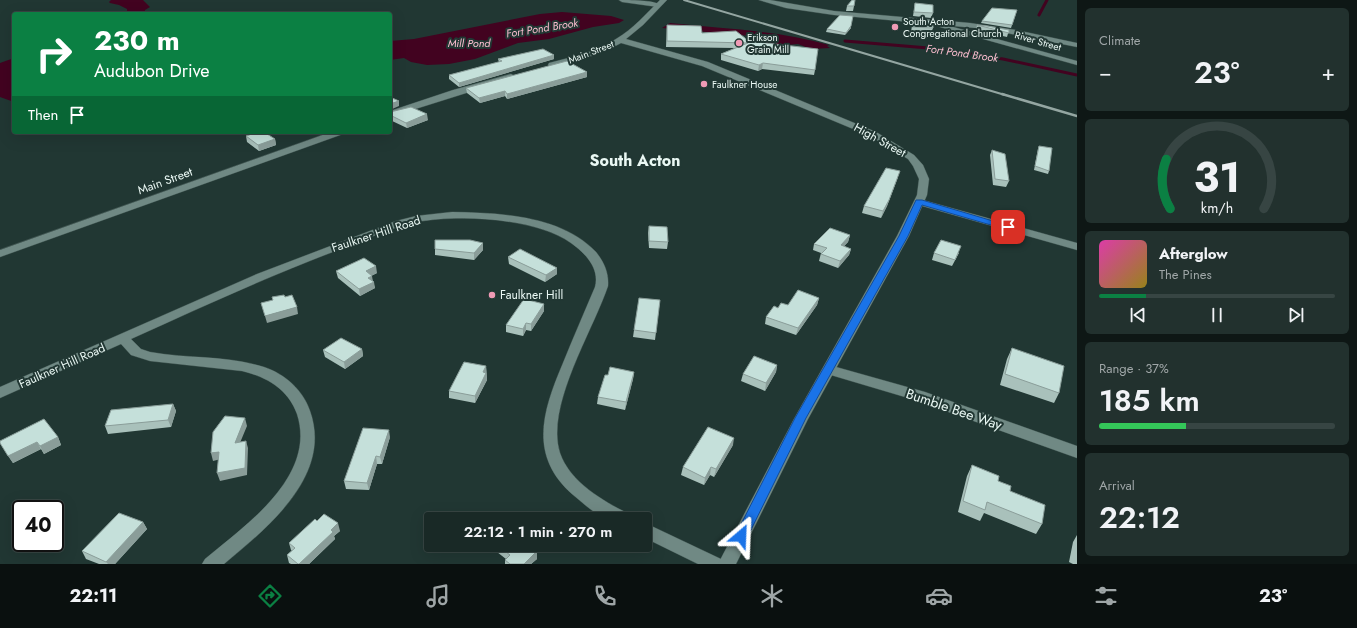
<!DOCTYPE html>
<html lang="en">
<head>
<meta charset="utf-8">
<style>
	:root { --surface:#192926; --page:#22312e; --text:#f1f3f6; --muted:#9fa6a7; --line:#374543; --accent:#0b8043 }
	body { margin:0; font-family:Jost,sans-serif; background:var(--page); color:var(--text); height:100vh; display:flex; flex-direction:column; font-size:15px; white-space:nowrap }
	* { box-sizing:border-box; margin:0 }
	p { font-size:13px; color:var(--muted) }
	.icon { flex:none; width:22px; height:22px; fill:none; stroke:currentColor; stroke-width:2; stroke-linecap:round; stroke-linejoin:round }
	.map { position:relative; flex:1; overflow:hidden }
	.panel { display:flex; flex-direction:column; gap:8px; padding:8px; background:#0e1715; width:280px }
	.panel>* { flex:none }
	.hud { position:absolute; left:12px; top:12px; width:380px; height:122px; border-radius:4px; box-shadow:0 4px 16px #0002,0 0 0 1px var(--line); background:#0b8043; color:#fff; overflow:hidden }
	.speed { position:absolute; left:12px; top:500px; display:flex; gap:8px; font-size:20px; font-weight:700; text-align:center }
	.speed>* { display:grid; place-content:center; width:52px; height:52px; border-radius:50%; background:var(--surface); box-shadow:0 4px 16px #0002,0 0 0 1px var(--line); line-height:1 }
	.speed .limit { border:2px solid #111; border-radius:6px; background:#fff; color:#111 }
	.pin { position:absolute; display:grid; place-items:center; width:34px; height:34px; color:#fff; margin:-17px; border-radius:8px; box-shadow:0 2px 6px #0006 }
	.me { position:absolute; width:44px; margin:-22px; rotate:26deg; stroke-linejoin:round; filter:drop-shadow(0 0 3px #0008) }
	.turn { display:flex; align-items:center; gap:14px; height:84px; padding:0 16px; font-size:18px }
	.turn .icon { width:52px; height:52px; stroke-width:2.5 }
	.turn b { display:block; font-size:28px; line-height:34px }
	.then { display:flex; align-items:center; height:38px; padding:0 16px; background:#0003; gap:8px; font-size:15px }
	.big { font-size:30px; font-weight:600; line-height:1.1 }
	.panel .tile { flex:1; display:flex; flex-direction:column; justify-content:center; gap:6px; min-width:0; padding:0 14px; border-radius:6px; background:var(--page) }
	.panel .dial { align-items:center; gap:0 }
	.dial svg { height:104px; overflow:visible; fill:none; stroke:var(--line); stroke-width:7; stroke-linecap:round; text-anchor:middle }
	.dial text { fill:var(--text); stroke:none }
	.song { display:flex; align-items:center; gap:12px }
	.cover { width:48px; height:48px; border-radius:6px; background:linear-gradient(135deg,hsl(320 70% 55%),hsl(50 70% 35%)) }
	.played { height:4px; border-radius:2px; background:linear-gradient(90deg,var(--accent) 20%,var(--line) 20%) }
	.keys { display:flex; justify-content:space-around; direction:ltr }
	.heat { display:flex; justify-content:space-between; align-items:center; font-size:22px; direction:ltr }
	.charge { height:6px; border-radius:3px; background:linear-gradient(90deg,#34c759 37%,var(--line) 0) }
	.trip { position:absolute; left:424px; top:512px; width:228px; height:40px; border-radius:4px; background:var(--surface); box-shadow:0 4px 16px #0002,0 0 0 1px var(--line); font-weight:600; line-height:40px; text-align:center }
	.menu { display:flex; height:64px; justify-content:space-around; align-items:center; background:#0a100f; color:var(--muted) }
	.menu .icon { width:28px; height:28px }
	.menu .selected { color:var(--accent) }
	.menu b { font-size:18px; color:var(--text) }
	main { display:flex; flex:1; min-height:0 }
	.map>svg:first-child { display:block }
	.water { fill:#420320 }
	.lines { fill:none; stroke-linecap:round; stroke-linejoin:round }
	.stream { stroke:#420320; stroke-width:3 }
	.street-casing { stroke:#3e534f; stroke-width:1 }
	.secondary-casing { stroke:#3e534f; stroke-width:1 }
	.street { fill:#708984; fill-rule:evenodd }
	.secondary { fill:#708984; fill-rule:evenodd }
	.rail-far1 { stroke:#94a6a2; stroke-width:2 }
	.rail { stroke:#94a6a2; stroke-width:2.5 }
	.wall { fill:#a9c1bb }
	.shaded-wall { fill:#8a9d99 }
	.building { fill:#c5e0da; stroke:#8a9d99 }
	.route { fill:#1a73e8; stroke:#114b97 }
	.poi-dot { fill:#f09ab5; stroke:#213733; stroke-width:1.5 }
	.labels { text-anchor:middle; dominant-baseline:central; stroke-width:4; stroke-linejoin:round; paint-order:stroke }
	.far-poi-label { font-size:10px; fill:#eaf8f4; stroke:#213733; text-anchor:start }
	.far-street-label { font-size:10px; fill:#eaf8f4; stroke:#213733 }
	.far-water-label { font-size:11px; font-style:italic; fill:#febfd1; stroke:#213733 }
	.street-label { font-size:12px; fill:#eaf8f4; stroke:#213733 }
	.poi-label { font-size:12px; fill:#eaf8f4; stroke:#213733; text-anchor:start }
	.near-street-label { font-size:14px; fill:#eaf8f4; stroke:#213733 }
	.district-label { font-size:16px; font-weight:bold; fill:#eaf8f4; stroke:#213733 }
</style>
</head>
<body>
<main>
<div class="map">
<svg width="1077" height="564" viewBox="0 0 1077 564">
	<rect width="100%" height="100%" fill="#213733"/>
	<!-- water -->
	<path class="water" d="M111,0h32l7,7 -5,3v1l9,1 2,2h-25l4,-2 -8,-1v-2l-8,-4 -9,-2 -1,-1z
		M562,12l49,4 13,4 -5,3 -26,4 -44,12 -31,4 -43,16 -26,5 -22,1 -16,-3 -7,-4 -14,2v-19l24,-2 126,-25z
		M670,23c53,6 108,7 159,22l-2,1 3,2 -19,1 -13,-5 -12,1 -39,-5 4,-4 -89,-8z
		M14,58v44l-14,-5v-34z"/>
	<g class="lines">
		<!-- stream -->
		<path class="stream" d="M1039,15l8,-15
			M845,41l95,8 63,10 74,16"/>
		<!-- street casing -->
		<g class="street-casing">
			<path id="street" d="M619,0c11,0 34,0 42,5l-3,2 -36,-5z
				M924,19l153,42v4l-155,-43 -1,-1z
				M919,199l158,44v7l-162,-46 -1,-2z
				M452,212c48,1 109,3 144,40 8,10 13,21 12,34 -15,45 -63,120 -48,167 10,29 43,48 69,61l2,5c-7,0 -17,2 -24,0 -13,-5 -25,-17 -35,-25 -44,-39 -29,-84 -9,-131 10,-25 21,-50 32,-76 5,-19 -10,-34 -24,-44 -35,-25 -112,-29 -154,-21 -24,5 -48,16 -71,25 -73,27 -144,60 -215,92l10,10 9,3c38,7 76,3 114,15 21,7 39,23 46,44 23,65 -43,117 -86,153h-22l3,-5c41,-34 112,-83 92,-145 -9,-25 -30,-37 -55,-43l-92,-10 -19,-6 -10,-11 -121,54v-11l257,-113 139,-53 20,-5z
				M829,365l96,27 152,54v12l-162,-58 -91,-27 -2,-3 2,-3z
				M645,523l76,36 3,5h-26l-53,-26z"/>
		</g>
		<!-- secondary casing -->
		<g class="secondary-casing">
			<path id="secondary" d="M660,0h7l-24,25 -17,14 82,23 168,70 38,23 9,10 6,14 -2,16 -18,41 -101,183 -72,145h-18l76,-145 103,-183 20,-41 2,-16 -6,-13 -5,-7 -38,-23 -168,-70 -81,-23c-21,12 -45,18 -69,24l-4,-2 1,-2c23,-6 47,-11 67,-24 17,-10 30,-25 44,-39z
				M759,0h11l64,11 136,12 46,7 61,13v4l-91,-18 -152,-14 -48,-7z
				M511,74l4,2 -1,2 -124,39v-6l63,-21z
				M331,132h14l-2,2 -343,123v-7z"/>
		</g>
		<!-- street -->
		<use href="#street" class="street"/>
		<!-- secondary -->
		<use href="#secondary" class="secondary"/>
		<!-- rail-far1 -->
		<path class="rail-far1" d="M684,0l321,95"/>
		<!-- rail -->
		<path class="rail" d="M1002,94l75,22"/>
	</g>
	<!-- wall -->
	<path class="wall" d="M915,3l18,10 -2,5 -18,-2z
		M847,6h7l-1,5h-7z
		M1017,10l-6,18 -30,-5 1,-2z
		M913,19l20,9 -2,5 -20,-1z
		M667,25l35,8 48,9h8l57,28 -1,5 -52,-6 -4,2 -37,-11v-6l14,-6 -69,-1z
		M977,25l32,5 -2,7 -31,-7z
		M851,28l-6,7 -19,-3 1,-3z
		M554,55v4l-95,28 -10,-8v-4l50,-13 -1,-3z
		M587,72v5l-80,22 -2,-3 -25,7 -13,-10 -1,-5z
		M390,112l38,8 -21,8 -17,-8z
		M246,136l29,3 1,6 -17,6 -12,-9z
		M1039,146l10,25 -1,3 -14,-4 4,-21z
		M992,150l17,31 -3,6 -13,-2 -3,-30z
		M898,177l-11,29 -6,12 -19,-5 2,-7z
		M649,226l19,16 -1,7 -18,-1 -1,-15z
		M850,235l-2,7 -4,4 7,3 -2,6 -11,13 -19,-7 2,-8 -8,-3 1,-6z
		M435,249l48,1 -9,10 -39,-5z
		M934,253h25l-7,13 -20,-6z
		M508,257l49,17 -12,8 -36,-18z
		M336,271l41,2 -6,3 4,12 -15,8 -22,-18z
		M819,298l-2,7 -21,30 -31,-11 1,-7 12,-9z
		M660,300l-5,40 -22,-3 1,-7z
		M544,304v7l-13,20 -5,-1 -3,6 -17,-4v-7z
		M1012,348l47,45 -5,10 -54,-18 7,-26z
		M362,349l1,7 -18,13 -20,-12 -2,-7z
		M777,365l-1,7 -11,19 -24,-10 2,-7z
		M486,366l1,14 -12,23 -26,-5v-7z
		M634,372l-1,7 -8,31 -28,-6 1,-7 10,-22z
		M173,404l3,7 -5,16 -63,7 -3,-8z
		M58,437l3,8 -17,9 -3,-5 -28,14 -13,-20z
		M390,437l-8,27h-5l-8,26 -23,-1 -2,-8z
		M733,445l-19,32 -4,-2 -6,10 -23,-10 2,-8z
		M972,465l26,16 12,10 32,33 -6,10 -52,-21 -4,8 -22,-9 9,-36z
		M317,521l23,10 -6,5 1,3 -26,25h-18l-2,-1 -2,-8 5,-4 -1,-1 -2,-7z
		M143,522l4,7 -32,35h-16l-13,-5 -4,-8z
		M1077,535v29h-4l-4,-2 4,-20z
		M488,545h43l-1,1 7,5v8l-6,5h-26v-4l1,-1z"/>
	<!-- shaded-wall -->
	<path class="shaded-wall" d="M851,26v2l-6,7 1,-2z
		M554,55v4l-95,28v-4z
		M763,63l-1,6 -4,2 1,-6z
		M587,72v5l-80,22v-5z
		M505,91v5l-25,7 -1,-5z
		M399,101v5l-9,4v-6z
		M427,114l1,6 -21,8 -1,-5z
		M275,139l1,6 -17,6 -1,-6z
		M900,171l-13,35 -6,12 2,-7z
		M850,235l-2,7 -9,10 2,-7z
		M483,243v7l-9,10v-7z
		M851,249l-2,6 -11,13 2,-7z
		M376,266l1,7 -10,5 -1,-7z
		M557,268v6l-12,8 1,-7z
		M372,276l1,6h1l1,6 -15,8 -1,-7 9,-11z
		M819,298l-2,7 -21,30 2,-7z
		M544,304v7l-13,20v-7z
		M297,307l1,7 -31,9 -2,-7z
		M526,323v7l-3,6v-7z
		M362,349l1,7 -18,13 -1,-7z
		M777,365l-1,7 -11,19 1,-8z
		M486,366l1,14 -12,23v-7l8,-24z
		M634,372l-1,7 -8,31 1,-8z
		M173,404l3,7 -5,16 -3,-7z
		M245,418l2,8 -10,24 -2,-7z
		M389,430l1,7 -8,27 -2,-7z
		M58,437l3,8 -17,9 -4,-8z
		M734,438l-1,7 -19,32 2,-8z
		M246,441l2,7 -1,27 -27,6 -3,-8z
		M37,442l4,7 -28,14 -5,-7z
		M219,452l2,7 -8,2 -2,-8z
		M376,456l1,8 -8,26 -2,-7z
		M711,467l-1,8 -6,10 1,-7z
		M143,522l4,7 -32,35h-7l-2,-2z
		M338,523l2,8 -6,5 1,3 -26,25h-10z
		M537,551v8l-6,5h-7z"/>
	<!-- building -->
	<path class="building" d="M852,0h3l-1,6h-7z
		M915,3l18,2v8l-19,-1z
		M992,8l25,2 -5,15 -30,-4z
		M840,15l13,1 -2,10 -5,7 -19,-4z
		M913,19l20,2v7l-21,-1z
		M667,25l34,1 1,7 34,-2 14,11 8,-3v3l60,7 -3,21 -52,-7 -4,2 -38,-11 27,-11 -81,-2z
		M977,25l10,1 22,4v3z
		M543,49l11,6 -95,28 -10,-8 53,-14 -4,-2z
		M567,61l20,11 -80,22 -2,-3 -26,7 -13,-10z
		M390,97l9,4 -9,3z
		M411,107l16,7 -21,9 -16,-8v-3z
		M258,132h6l11,7 -17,6 -12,-9z
		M1039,146l13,2 -3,23 -14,-5z
		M992,150l13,4 4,27 -14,-2z
		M886,168l14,3 -11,29 -6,11 -19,-5z
		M649,226l18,1 1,15 -19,-1z
		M830,228l20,7 -9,10 10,4 -11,12 -19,-7 6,-6 -13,-4z
		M435,240h35l13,3 -9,10 -39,-4z
		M941,240l20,6 -6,14 -21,-7z
		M520,249l37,19 -11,7 -38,-18z
		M364,258l12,8 -10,5 6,5 -4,2 6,4 -15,7 -23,-18z
		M798,290l21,8 -21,30 -32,-11 8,-11 4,2 3,-5 7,2z
		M284,295l1,2 7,-2 5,12 -32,9 -4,-13 12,-3 -1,-3z
		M639,298l21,2 -4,33 -22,-3z
		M524,299l20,5 -13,20 -5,-1 -3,6 -17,-4z
		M341,338l21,11 -18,13 -21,-12z
		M1012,348l52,18 -5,27 -54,-19z
		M754,356l23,9 -11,18 -23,-9z
		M464,362l22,4 -3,6 3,1 -11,23 -26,-5z
		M610,367l24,5 -8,30 -28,-5 7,-22h3z
		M173,404l-5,16 -63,6 6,-16z
		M225,416l20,2 -10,25 11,-2 -1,27 -28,5 2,-21 -8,1 2,-21z
		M44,419l14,18 -18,9 -3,-4 -29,14 -8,-13v-2z
		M708,427l26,11 -18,31 -5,-2 -6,11 -22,-11z
		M363,428l26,2 -9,27 -4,-1 -9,27 -23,-2z
		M972,465l27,11 -1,5 13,5 -1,5 35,14 -3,19 -55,-22 -2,8 -22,-9z
		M119,513l24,9 -37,40 -24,-11z
		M324,514l14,9 -7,7 2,2 -34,32h-1l-11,-9 8,-7 -6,-5 26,-24 2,2z
		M500,516l4,3h-7z
		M497,545h32l8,6 -13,13h-14l-5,-4 5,-5z"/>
	<!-- route -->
	<path class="route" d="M916,200h6l88,26 2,1 -4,3 -86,-25 -14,31 -102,182 -60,122 -5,1 -4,-1 -2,-4 60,-118 104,-182z"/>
	<!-- markers -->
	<g class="poi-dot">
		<circle cx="895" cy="27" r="4"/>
		<circle cx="739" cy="43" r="4"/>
		<circle cx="704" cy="84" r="4"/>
		<circle cx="492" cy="295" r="4"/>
	</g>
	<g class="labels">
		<!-- far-poi labels -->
		<g class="far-poi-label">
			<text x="903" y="21">South Acton<tspan x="903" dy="12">Congregational Church</tspan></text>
			<text x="747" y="37">Erikson<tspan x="747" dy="12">Grain Mill</tspan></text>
			<text x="712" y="84">Faulkner House</text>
		</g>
		<!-- far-street labels -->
		<g class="far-street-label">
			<text transform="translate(1038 41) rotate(16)">River Street</text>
			<text transform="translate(591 52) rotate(-21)">Main Street</text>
		</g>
		<!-- far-water labels -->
		<g class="far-water-label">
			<text transform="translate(542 28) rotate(-9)">Fort Pond Brook</text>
			<text x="469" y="43">Mill Pond</text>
			<text transform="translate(962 53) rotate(8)">Fort Pond Brook</text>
		</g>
		<!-- street labels -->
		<g class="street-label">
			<text transform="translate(880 140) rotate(29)">High Street</text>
			<text transform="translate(165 181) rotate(-20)">Main Street</text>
			<text transform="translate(376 234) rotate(-18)">Faulkner Hill Road</text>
			<text transform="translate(62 366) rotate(-24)">Faulkner Hill Road</text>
		</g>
		<!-- poi labels -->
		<g class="poi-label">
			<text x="500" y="295">Faulkner Hill</text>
		</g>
		<!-- near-street labels -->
		<g class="near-street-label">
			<text transform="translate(954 409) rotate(19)">Bumble Bee Way</text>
		</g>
		<!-- district labels -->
		<g class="district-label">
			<text x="635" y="160">South Acton</text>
		</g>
	</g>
</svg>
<div class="speed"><div class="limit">40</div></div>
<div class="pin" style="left:1008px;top:227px;background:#d93025"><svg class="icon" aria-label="arrive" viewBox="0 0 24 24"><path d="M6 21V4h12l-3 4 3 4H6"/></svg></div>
<svg class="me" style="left:741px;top:536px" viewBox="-20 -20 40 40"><path d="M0-17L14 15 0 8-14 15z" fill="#1a73e8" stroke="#fff" stroke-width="4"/></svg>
<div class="trip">22:12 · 1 min · 270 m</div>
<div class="hud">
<div class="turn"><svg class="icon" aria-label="right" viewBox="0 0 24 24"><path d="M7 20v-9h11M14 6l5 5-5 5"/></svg><div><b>230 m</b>Audubon Drive</div></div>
<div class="then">Then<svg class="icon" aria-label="arrive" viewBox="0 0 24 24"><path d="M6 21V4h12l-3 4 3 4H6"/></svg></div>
</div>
</div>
<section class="panel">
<div class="tile"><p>Climate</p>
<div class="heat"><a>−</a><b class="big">23°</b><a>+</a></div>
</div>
<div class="tile dial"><svg viewBox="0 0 100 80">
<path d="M14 69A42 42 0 1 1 86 69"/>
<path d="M14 69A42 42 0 0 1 11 31" stroke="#0b8043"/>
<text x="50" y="56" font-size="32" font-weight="700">31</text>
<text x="50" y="72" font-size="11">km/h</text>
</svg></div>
<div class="tile">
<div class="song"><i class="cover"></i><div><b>Afterglow</b><p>The Pines</p></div></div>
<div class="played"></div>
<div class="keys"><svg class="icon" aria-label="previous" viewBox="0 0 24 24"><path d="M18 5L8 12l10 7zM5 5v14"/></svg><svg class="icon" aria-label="pause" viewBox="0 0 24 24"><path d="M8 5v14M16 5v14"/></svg><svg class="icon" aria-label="next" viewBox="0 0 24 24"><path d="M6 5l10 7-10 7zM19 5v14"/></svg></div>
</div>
<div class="tile"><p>Range · 37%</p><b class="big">185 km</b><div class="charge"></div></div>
<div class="tile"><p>Arrival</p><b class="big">22:12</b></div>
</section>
</main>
<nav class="menu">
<b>22:11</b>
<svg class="icon selected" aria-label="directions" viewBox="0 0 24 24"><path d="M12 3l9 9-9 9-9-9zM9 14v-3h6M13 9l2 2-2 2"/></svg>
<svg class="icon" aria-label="music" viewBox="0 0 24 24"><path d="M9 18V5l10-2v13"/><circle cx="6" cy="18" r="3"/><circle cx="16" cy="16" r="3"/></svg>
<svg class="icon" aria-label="phone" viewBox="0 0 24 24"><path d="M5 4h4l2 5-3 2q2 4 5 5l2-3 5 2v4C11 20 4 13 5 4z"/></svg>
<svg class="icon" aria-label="climate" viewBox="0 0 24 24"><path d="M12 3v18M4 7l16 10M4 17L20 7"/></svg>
<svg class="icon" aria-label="car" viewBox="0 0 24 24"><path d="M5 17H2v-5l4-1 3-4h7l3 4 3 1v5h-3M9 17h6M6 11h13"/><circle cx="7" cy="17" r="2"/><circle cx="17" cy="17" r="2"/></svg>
<svg class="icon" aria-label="filters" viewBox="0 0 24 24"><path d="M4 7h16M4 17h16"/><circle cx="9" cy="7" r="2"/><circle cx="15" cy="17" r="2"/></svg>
<b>23°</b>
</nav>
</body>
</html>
